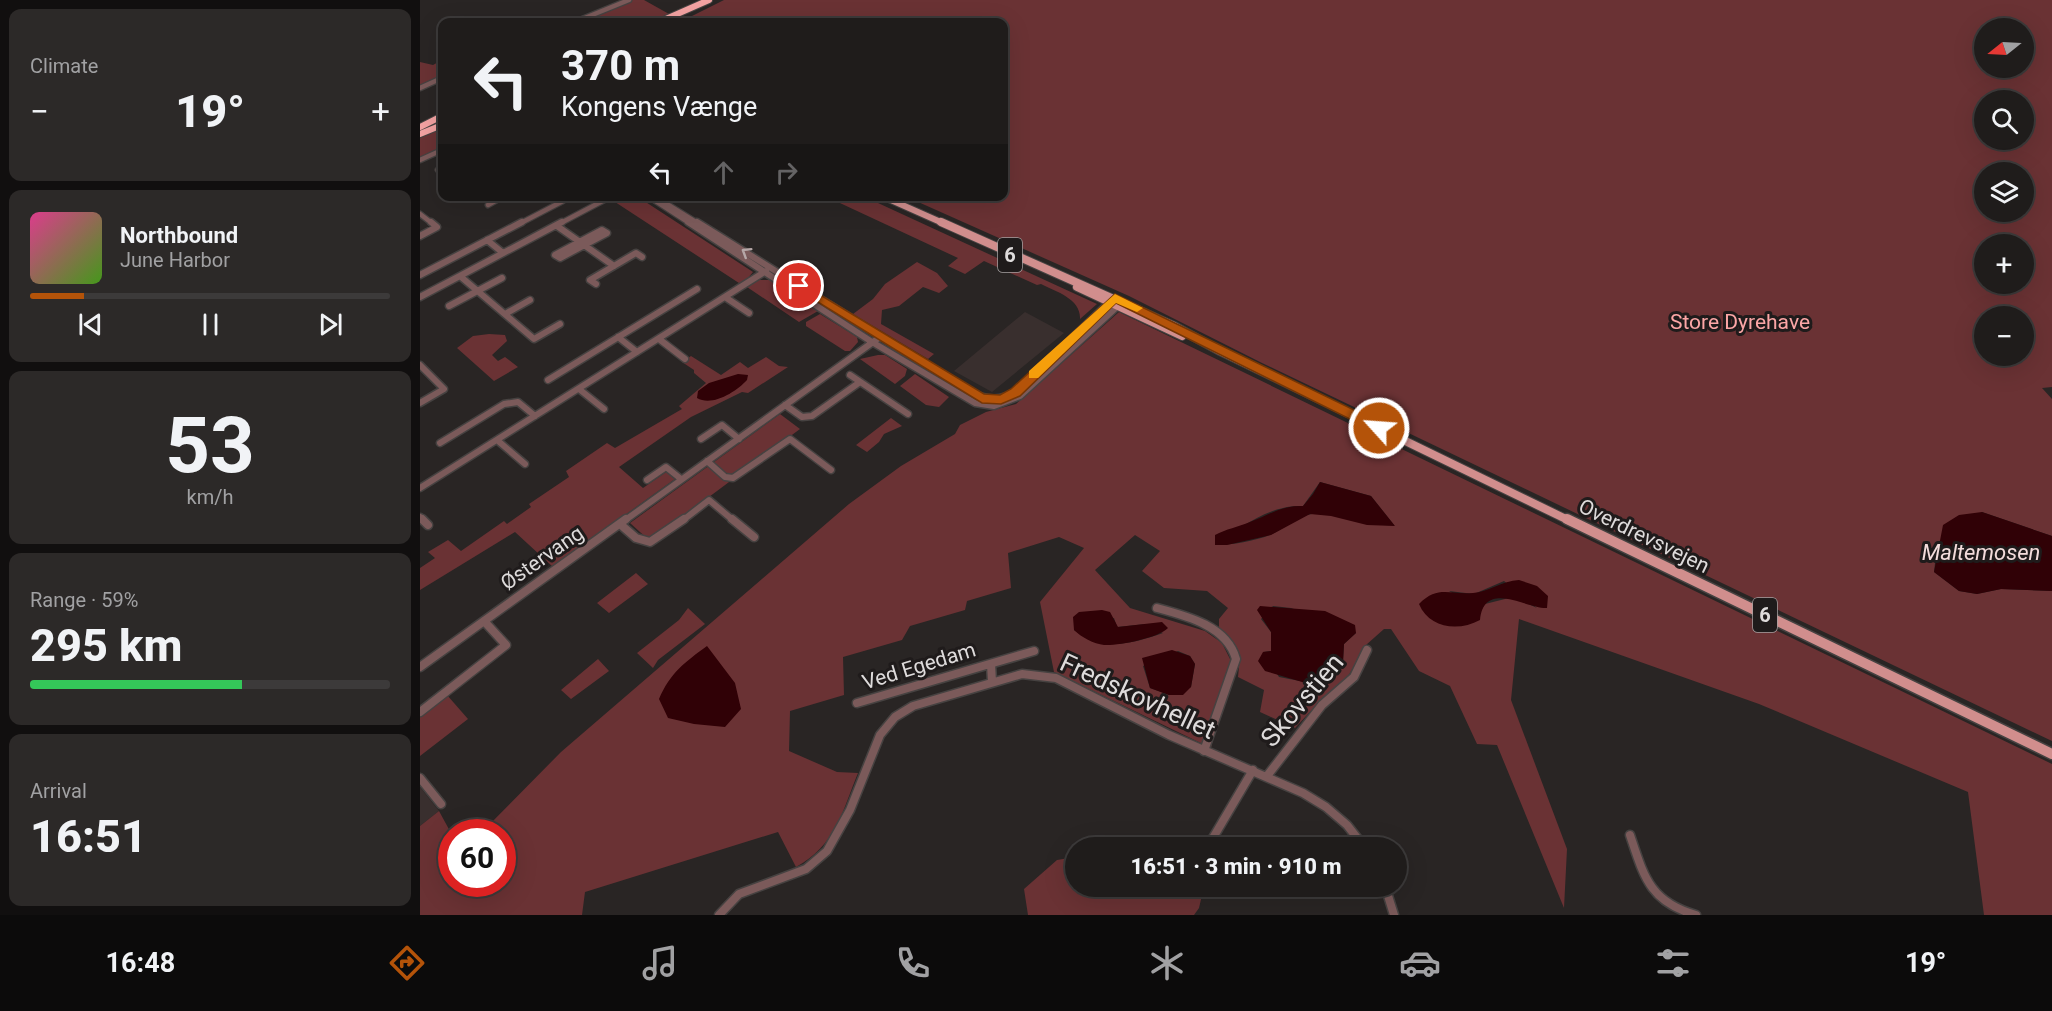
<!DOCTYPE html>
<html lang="en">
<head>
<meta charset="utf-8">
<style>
	:root { --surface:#1f1c1b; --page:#2c2928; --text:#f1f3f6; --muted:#a1a1a3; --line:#3c3a3a; --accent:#b45309 }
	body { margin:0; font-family:Roboto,sans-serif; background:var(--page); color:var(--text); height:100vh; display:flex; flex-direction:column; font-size:22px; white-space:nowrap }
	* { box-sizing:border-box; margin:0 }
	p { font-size:20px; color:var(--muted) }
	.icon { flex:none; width:33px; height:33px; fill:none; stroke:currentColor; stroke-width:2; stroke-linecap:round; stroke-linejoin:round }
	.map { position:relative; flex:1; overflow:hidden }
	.panel { display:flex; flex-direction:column; gap:9px; padding:9px; background:#110f0f; width:420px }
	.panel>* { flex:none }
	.hud { position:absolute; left:18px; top:18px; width:570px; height:183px; border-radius:12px; box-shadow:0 6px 24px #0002,0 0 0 2px var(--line); background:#1f1c1b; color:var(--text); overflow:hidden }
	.needle { width:39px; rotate:252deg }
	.fabs { position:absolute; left:1554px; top:18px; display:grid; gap:12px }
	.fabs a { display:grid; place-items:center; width:60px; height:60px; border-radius:50%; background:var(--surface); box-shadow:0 6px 24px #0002,0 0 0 2px var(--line); font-size:30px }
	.speed { position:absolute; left:18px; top:819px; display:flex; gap:12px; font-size:30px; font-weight:700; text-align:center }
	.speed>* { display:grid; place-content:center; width:78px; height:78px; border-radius:50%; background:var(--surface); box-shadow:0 6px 24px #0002,0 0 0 2px var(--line); line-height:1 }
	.speed .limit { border:9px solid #d22; background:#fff; color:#111 }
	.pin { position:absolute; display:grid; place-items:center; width:51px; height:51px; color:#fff; margin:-26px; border:3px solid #fff; border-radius:50%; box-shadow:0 2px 6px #0007 }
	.me { position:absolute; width:66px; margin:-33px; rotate:296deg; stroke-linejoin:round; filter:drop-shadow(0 0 4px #0008) }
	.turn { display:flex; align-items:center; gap:21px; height:126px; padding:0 24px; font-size:27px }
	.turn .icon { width:78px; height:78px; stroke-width:2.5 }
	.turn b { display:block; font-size:42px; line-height:51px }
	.lanes { display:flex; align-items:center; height:57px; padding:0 24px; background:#0003; justify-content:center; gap:30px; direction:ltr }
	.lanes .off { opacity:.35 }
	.big { font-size:45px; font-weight:800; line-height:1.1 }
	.panel .tile { flex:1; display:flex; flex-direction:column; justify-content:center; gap:9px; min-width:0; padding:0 21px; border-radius:12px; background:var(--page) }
	.panel .dial { align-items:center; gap:0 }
	.dial b { font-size:78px; line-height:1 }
	.song { display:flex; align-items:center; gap:18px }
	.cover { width:72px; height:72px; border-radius:9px; background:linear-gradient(135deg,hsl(330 70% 55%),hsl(100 70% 35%)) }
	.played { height:6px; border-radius:3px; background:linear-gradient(90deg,var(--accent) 15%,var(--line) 15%) }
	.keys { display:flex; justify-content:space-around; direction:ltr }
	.heat { display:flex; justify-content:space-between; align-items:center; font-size:33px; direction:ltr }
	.charge { height:9px; border-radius:4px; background:linear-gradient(90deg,#34c759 59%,var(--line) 0) }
	.trip { position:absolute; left:645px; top:837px; width:342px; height:60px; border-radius:30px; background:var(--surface); box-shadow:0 6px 24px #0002,0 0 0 2px var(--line); font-weight:800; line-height:60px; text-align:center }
	.menu { display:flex; height:96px; justify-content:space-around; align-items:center; background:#0c0b0b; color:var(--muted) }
	.menu .icon { width:42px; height:42px }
	.menu .current { color:var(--accent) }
	.menu b { font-size:27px; color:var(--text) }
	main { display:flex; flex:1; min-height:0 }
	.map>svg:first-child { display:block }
	.built { fill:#392f2e }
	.green { fill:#6a3234; fill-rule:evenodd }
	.water { fill:#300106 }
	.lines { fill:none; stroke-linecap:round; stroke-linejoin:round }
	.minor-far2-casing { stroke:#464241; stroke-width:7 }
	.minor-far1-casing { stroke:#464241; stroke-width:9 }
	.minor-casing { stroke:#464241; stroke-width:11 }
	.major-far2-casing { stroke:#464241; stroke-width:8 }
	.major-far1-casing { stroke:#464241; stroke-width:10 }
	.major-casing { stroke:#464241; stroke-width:13 }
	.highway-casing { stroke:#464241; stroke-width:8 }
	.minor-far2 { stroke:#7b5a5a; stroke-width:4.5 }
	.minor-far1 { stroke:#7b5a5a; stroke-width:6 }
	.minor { stroke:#7b5a5a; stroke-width:8 }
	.major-far2 { stroke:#d18e8d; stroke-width:6 }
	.major-far1 { stroke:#d18e8d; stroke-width:8 }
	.major { stroke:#d18e8d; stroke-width:10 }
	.highway { stroke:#f3a2a2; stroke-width:6 }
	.oneway { stroke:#b6a7a7 }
	.route { fill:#b45309; stroke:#753606; stroke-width:1.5 }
	.slow { fill:#f59e0b }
	.labels { text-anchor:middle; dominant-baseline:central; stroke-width:6; stroke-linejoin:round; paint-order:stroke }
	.shield { fill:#1f1b1b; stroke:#a5a1a1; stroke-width:1.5 }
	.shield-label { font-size:20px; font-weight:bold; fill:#dedbdb }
	.park-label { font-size:21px; fill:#fca6a6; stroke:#1f1b1b }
	.street-label { font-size:21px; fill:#dedbdb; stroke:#1f1b1b }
	.water-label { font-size:22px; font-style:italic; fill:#f3dcdb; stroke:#1f1b1b }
	.near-street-label { font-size:26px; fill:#dedbdb; stroke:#1f1b1b }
</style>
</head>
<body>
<main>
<section class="panel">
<div class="tile"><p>Climate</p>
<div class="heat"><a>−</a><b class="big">19°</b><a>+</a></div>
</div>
<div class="tile">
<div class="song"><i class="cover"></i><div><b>Northbound</b><p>June Harbor</p></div></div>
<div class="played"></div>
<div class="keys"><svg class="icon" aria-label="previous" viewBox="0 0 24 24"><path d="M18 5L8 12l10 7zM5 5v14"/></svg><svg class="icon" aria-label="pause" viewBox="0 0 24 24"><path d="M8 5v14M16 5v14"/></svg><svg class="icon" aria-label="next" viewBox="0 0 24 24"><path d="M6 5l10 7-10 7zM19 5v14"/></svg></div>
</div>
<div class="tile dial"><b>53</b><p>km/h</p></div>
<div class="tile"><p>Range · 59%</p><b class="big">295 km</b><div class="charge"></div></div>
<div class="tile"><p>Arrival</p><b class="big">16:51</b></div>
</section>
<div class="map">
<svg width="1632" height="915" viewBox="0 0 1632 915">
	<rect width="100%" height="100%" fill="#292524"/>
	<!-- built -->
	<path class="built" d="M605,312l39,21 -72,59 -38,-21z
		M0,787l19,24 -19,15z"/>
	<!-- green -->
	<path class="green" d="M211,0h13l25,14 -21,8h-70z
		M304,0h1328v387l-10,1 10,11v137l-70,-24 -47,51 -1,9 25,19 18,3 24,-5 51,2v150l-790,-378 -133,-67 -222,-99 97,-1v-174h-324zM1564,28h40v40h-40zM1564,100h40v40h-40zM1564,172h40v40h-40zM1564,244h40v40h-40zM1564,316h40v40h-40z
		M22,60v17l-22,9v-24l13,3z
		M22,126v22l-22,10v-22z
		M202,197h16l115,75 -11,13 -130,-85z
		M407,197h38l232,107 -17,15c1,-20 -23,-27 -39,-35l-4,1 -53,-24 -19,13 -17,-8 10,-8z
		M497,262l20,11 11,13 -9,7 -16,-6 -24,19 -17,4 -1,14 53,30 -6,5 -75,-45 20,-15 12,-15z
		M339,280h12l47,31 -19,11 -52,-35z
		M699,312l933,452v151h-68l-16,-123 -209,-88 -240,-85 -8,81 56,149 -3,59 -67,-163 -20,-1 -27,-58 -31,-15 -28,-42h-7l-18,16 -20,35 -25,20 -26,28 -35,-16 4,-22 -26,-13c3,-28 3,-29 -19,-47v-11l9,-11 -21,-17 -43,-3 -22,-17 18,-20 -25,-16 -40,35 35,38 75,23 17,12 9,18 -20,87 -157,-76 -14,-70 44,-54 -25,-11 -51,16 3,35 -44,13 -2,9 -55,16 -8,14 -59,17 1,38 -54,16 -1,40 48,21 21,1c-16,39 -22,72 -62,94l-18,-35 -193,60 -3,23h-162v-89l19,-15 12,22 1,51h50v-52h-20l79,-80 288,-248 52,-38 54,-32 5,-9 26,-13 30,-8zM900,482l51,14 23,29c-30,2 -55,-13 -82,-11 -15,2 -28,15 -42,21 -16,6 -37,10 -55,10 26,-18 56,-41 88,-39zM1084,581l33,27 -24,-11 -28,7 -4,6 -32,-19 25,3zM853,606l18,2 65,25 -12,11 -1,18c-28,27 -29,21 -64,15l-16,-25 8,-1v-19l-10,-13zM694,618l3,9 29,-3 17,9c-32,11 -60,19 -89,-3l1,-7zM758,651l12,5 5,8 -4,23 -22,8 -19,-7 -7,-22z
		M400,314l37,23 1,5 -8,9h-5l-39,-25v-4z
		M69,334l16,1 2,6 -15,14 6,6 7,-4 13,10 -24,14 -37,-33 16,-12z
		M458,355h7l22,14 -2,7 -10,8 -35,-25z
		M271,356l30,19 19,-13 8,6 18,-11 13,9 9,1 -40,26 -6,-1 -51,25 -72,50 24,21 23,-16 9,7 -122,88 -38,-35 -95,58v-22l15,-10 -7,-6 20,-12 13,11 43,-30 3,3 24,-17 -2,-3 40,-27 -3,-6 41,-28 8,5 67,-39 -3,-3 27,-23 -12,-10v-3l-12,-8z
		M495,374l34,23 -10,10 -13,-2 -26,-19z
		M360,414l20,15 -150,112 -20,-18z
		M471,418l11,8 -18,8 -5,8 -12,10 -11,-7z
		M216,573l12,11 -39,29 -12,-10z
		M268,608l17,16 -47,36 -5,8 -16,-15 42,-33z
		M178,659l11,12 -38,28 -10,-9z
		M27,695l21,24 -48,37v-41z
		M655,857l1,29 104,1 22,8 -3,13 -5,7h-166l-4,-26 33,-29z"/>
	<!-- water -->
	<path class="water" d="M318,374l10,1 -1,5c-11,12 -35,27 -50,18l1,-7 11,-8z
		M900,482l51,14 24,30 -28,-1 -36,-9 -21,-2 -39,21 -44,10h-12v-10c11,-6 23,-8 35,-13 20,-7 31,-17 53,-16l10,-12z
		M1562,512l70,24v55l-51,-2 -24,5 -18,-3 -25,-19 9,-47 16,-10z
		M1099,580l18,6 11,10 -1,12c-20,1 -63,-29 -67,12 -22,12 -51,8 -61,-16 19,-19 30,-9 54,-11 15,-1 29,-12 46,-13z
		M840,606l65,5 30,14 1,8 -12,11 -1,18 -12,11 -22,11 -44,-13 -7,-10 5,-9 8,-1v-19l-14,-22z
		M682,610l8,2 8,15 44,-5 6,6c-10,10 -50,18 -64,17 -10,-1 -23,-8 -30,-15l-1,-13 6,-5z
		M287,646l28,37 6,26 -16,18 -31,-3 -26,-6 -9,-19c11,-26 26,-37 48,-53z
		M752,650l18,6 5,8 -4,23 -8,8h-14l-19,-7 -8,-30z"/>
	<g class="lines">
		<!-- minor-far2 casing -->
		<g class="minor-far2-casing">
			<path id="minor-far2" d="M155,22l54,-22
				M0,88l22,-10
				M0,160l22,-10
				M18,170l4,-2
				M228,196l43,28
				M234,196l45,28
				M68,205l16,-9
				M0,214l13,10
				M99,224l44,-23
				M139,224l53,-28"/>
		</g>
		<!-- minor-far1 casing -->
		<g class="minor-far1-casing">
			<path id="minor-far1" d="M268,222l184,120 103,61 19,3 26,-10 100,-92
				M277,222l273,170c17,8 30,9 46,0l97,-93
				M137,226l57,40
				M182,230l5,3 -47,25 -5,-3z
				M0,236l17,-9 -6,-5
				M67,240l16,13
				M0,275l102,-53
				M40,276l74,63 26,-15
				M176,284l-6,-4 46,-27 6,4
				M0,297l142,-75
				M305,297l24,16
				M29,306l53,-28
				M85,314l25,-14
				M198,337l19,15
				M239,339l26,20
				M0,365l24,24 -24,14
				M430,375l58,39
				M128,380l149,-91
				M159,389l25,20
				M365,405l17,12 10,-1 48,-34
				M281,439l21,-14 17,14
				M77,440l28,24
				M20,443l64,-39 14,-2 17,14
				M287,461l18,16 8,1 57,-39 41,31
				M227,480l19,-13 15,12
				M0,488l346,-217
				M0,517l4,4
				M204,521l256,-184
				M262,521l27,-21 25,21"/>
		</g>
		<!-- minor casing -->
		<g class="minor-casing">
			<path id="minor" d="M2,519l6,6
				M312,519l22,18
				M200,524l16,14 14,4 34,-23
				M737,608c30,8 70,18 79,51l-32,92
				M571,664l1,18
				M0,667l206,-148
				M437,703l177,-52
				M0,712l86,-67 -22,-24
				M847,776l55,-71 32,-28 13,-27
				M0,778l21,26
				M1210,835c14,42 20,67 66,80
				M787,848l46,-78
				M965,886l9,29
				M299,915l20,-21 67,-25 21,-18 23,-41 30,-75 15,-18 18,-11 109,-32 34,4 113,57 134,58 23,14 21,18 18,23"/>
		</g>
		<!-- major-far2 casing -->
		<g class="major-far2-casing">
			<path id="major-far2" d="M462,196l63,28"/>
		</g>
		<!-- major-far1 casing -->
		<g class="major-far1-casing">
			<path id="major-far1" d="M521,222l233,104 46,25 350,170
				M657,287l105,49"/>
		</g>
		<!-- major casing -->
		<g class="major-casing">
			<path id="major" d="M1147,519l485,235"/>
		</g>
		<!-- highway casing -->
		<g class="highway-casing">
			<path id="highway" d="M239,22l50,-22
				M0,127l22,-11
				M0,134l22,-9"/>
		</g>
		<!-- minor-far2 -->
		<use href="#minor-far2" class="minor-far2"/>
		<!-- minor-far1 -->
		<use href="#minor-far1" class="minor-far1"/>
		<!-- minor -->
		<use href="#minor" class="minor"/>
		<!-- major-far2 -->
		<use href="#major-far2" class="major-far2"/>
		<!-- major-far1 -->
		<use href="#major-far1" class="major-far1"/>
		<!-- major -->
		<use href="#major" class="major"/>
		<!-- highway -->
		<use href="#highway" class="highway"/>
	</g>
	<!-- one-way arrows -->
	<defs><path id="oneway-chevron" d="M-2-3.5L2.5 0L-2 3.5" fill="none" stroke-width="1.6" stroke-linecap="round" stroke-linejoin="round" transform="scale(1.5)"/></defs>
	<use class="oneway" href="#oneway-chevron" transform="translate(326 252) rotate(-148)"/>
	<!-- route -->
	<path class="route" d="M379,282l185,112 16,1 11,-6 104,-95 268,130 2,4 -2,3h-9l-258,-128 -96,93 -19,8 -19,-1 -187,-115 -1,-2z"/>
	<!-- slow -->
	<path class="slow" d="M695,294l28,14 -6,4 -21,-9 -78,75h-9v-7z"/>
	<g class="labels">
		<!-- shield labels -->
		<g class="shield">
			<rect x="578" y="238" width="24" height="34" rx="4.5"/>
			<rect x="1333" y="598" width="24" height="34" rx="4.5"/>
		</g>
		<g class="shield-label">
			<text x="590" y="255">6</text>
			<text x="1345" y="615">6</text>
		</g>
		<!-- park labels -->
		<g class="park-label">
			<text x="1320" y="322">Store Dyrehave</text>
		</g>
		<!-- street labels -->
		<g class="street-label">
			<text transform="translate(1224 536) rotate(26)">Overdrevsvejen</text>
			<text transform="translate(122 558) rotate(-35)">Østervang</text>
			<text transform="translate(499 666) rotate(-17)">Ved Egedam</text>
		</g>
		<!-- water labels -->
		<g class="water-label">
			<text x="1561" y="552">Maltemosen</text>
		</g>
		<!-- near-street labels -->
		<g class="near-street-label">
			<text transform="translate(718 696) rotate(25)">Fredskovhellet</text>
			<text transform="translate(882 700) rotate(-50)">Skovstien</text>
		</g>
	</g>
</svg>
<div class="fabs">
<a><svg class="needle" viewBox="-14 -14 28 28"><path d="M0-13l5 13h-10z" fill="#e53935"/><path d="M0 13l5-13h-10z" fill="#a1a1a3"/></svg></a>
<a><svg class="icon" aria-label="search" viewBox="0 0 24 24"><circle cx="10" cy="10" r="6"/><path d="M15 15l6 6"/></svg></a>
<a><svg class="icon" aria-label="layers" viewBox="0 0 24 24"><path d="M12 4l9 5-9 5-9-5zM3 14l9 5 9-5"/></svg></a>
<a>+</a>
<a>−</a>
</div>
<div class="speed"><div class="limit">60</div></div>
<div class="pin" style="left:379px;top:286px;background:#d93025"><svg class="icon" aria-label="arrive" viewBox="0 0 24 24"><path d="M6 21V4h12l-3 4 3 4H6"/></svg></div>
<svg class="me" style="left:959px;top:428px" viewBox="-20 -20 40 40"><circle r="17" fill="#b45309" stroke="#fff" stroke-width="3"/><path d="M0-11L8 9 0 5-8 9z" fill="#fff"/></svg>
<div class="trip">16:51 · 3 min · 910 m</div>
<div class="hud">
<div class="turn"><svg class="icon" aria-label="left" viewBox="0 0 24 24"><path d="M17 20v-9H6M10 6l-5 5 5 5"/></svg><div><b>370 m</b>Kongens Vænge</div></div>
<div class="lanes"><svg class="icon" aria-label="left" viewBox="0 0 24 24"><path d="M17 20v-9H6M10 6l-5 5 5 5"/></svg><svg class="icon off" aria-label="ahead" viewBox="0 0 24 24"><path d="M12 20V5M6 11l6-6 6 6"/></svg><svg class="icon off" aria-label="right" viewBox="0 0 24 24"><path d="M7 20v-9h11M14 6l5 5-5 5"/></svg></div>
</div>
</div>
</main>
<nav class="menu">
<b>16:48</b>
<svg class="icon current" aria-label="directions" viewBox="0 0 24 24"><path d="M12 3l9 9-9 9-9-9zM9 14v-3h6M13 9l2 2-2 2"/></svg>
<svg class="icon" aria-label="music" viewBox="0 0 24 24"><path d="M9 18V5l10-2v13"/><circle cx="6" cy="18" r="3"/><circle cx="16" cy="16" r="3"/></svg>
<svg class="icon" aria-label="phone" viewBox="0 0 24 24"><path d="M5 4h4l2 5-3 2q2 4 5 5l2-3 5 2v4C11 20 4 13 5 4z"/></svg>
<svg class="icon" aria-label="climate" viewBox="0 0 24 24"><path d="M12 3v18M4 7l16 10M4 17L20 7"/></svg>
<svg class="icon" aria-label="car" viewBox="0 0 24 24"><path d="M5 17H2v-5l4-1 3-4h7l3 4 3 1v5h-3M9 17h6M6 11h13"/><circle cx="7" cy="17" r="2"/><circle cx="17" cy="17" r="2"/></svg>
<svg class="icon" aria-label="filters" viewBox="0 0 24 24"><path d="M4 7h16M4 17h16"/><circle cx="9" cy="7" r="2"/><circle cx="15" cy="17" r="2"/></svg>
<b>19°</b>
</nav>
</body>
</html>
